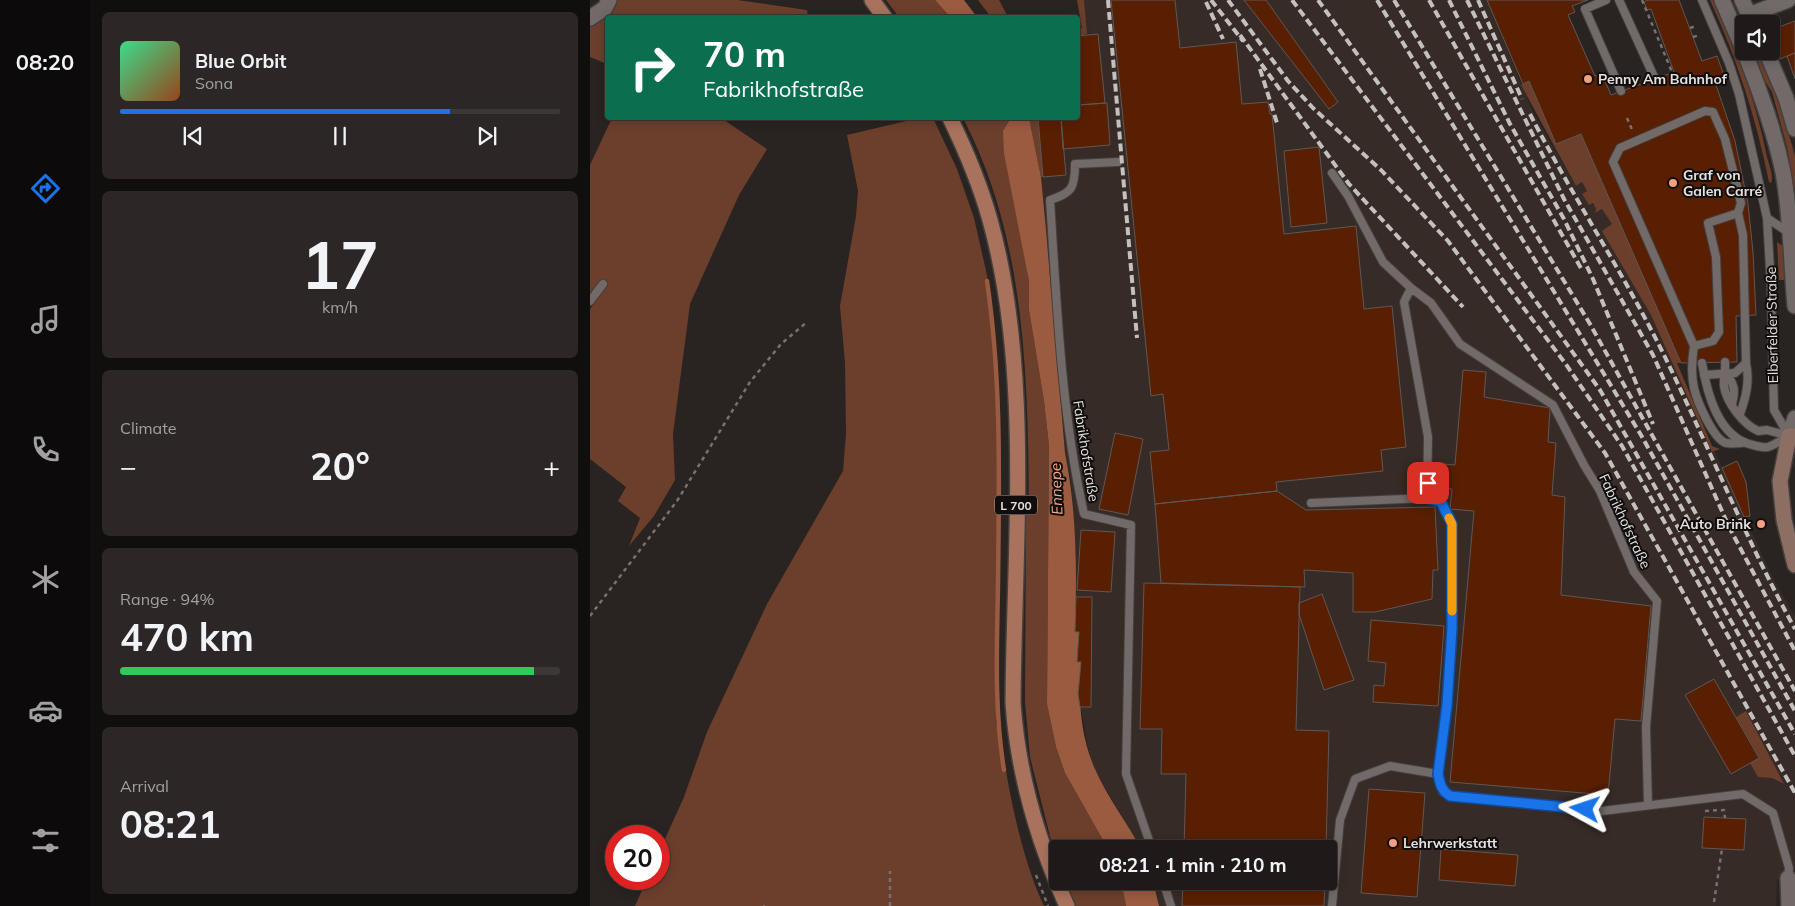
<!DOCTYPE html>
<html lang="en">
<head>
<meta charset="utf-8">
<style>
	:root { --surface:#1f1a19; --page:#2c2726; --text:#f1f3f6; --muted:#a1a1a2; --line:#3c3838; --accent:#1a73e8 }
	body { margin:0; font-family:Mulish,sans-serif; background:var(--page); color:var(--text); height:100vh; display:flex; flex-direction:column; font-size:19px; white-space:nowrap }
	* { box-sizing:border-box; margin:0 }
	p { font-size:16px; color:var(--muted) }
	.icon { flex:none; width:28px; height:28px; fill:none; stroke:currentColor; stroke-width:2; stroke-linecap:round; stroke-linejoin:round }
	.map { position:relative; flex:1; overflow:hidden }
	.drawer { display:flex; flex-direction:column; gap:12px; padding:12px; background:#110e0e; width:500px }
	.drawer>* { flex:none }
	.top-card { position:absolute; left:15px; top:15px; width:475px; height:105px; border-radius:5px; box-shadow:0 2px 12px #0003,0 0 0 1px var(--line); background:#0b6e4f; color:#fff; overflow:hidden }
	.tools { position:absolute; left:1145px; top:15px; display:grid; gap:10px }
	.tools a { display:grid; place-items:center; width:45px; height:45px; border-radius:5px; background:var(--surface); box-shadow:0 2px 12px #0003,0 0 0 1px var(--line); font-size:25px }
	.speed { position:absolute; left:15px; top:825px; display:flex; gap:10px; font-size:25px; font-weight:700; text-align:center }
	.speed>* { display:grid; place-content:center; width:65px; height:65px; border-radius:50%; background:var(--surface); box-shadow:0 2px 12px #0003,0 0 0 1px var(--line); line-height:1 }
	.speed .limit { border:8px solid #d22; background:#fff; color:#111 }
	.pin { position:absolute; display:grid; place-items:center; width:42px; height:42px; color:#fff; margin:-21px; border-radius:10px; box-shadow:0 2px 8px #0006 }
	.me { position:absolute; width:55px; margin:-28px; rotate:275deg; stroke-linejoin:round; filter:drop-shadow(0 0 4px #0008) }
	.turn { display:flex; align-items:center; gap:18px; height:105px; padding:0 15px; font-size:22px }
	.turn .icon { width:65px; height:65px; stroke-width:2.5 }
	.turn b { display:block; font-size:35px; line-height:42px }
	.big { font-size:38px; font-weight:700; line-height:1.1 }
	.drawer .tile { flex:1; display:flex; flex-direction:column; justify-content:center; gap:8px; min-width:0; padding:0 18px; border-radius:8px; background:var(--page) }
	.drawer .dial { align-items:center; gap:0 }
	.dial b { font-size:65px; line-height:1 }
	.song { display:flex; align-items:center; gap:15px }
	.cover { width:60px; height:60px; border-radius:8px; background:linear-gradient(135deg,hsl(150 70% 55%),hsl(20 70% 35%)) }
	.played { height:5px; border-radius:2px; background:linear-gradient(90deg,var(--accent) 75%,var(--line) 75%) }
	.keys { display:flex; justify-content:space-around; direction:ltr }
	.heat { display:flex; justify-content:space-between; align-items:center; font-size:28px; direction:ltr }
	.charge { height:8px; border-radius:4px; background:linear-gradient(90deg,#34c759 94%,var(--line) 0) }
	.trip { position:absolute; left:459px; top:840px; width:288px; height:50px; border-radius:5px; background:var(--surface); box-shadow:0 2px 12px #0003,0 0 0 1px var(--line); font-weight:700; line-height:50px; text-align:center }
	main { display:flex; flex:1; min-height:0 }
	.dock { display:flex; flex-direction:column; width:90px; justify-content:space-around; align-items:center; background:#0c0a0a; color:var(--muted) }
	.dock .icon { width:35px; height:35px }
	.dock .active { color:var(--accent) }
	.dock b { font-size:22px; color:var(--text) }
	.map>svg:first-child { display:block }
	.built { fill:#362b26; fill-rule:evenodd }
	.green { fill:#6c3f2c }
	.water { fill:#9b5b41 }
	.lines { fill:none; stroke-linecap:round; stroke-linejoin:round }
	.stream { stroke:#9b5b41; stroke-width:4.5 }
	.building { fill:#591f03; stroke:#5e5855 }
	.service-casing { stroke:#44403e; stroke-width:10 }
	.minor-casing { stroke:#44403e; stroke-width:18 }
	.tertiary-casing { stroke:#44403e; stroke-width:18 }
	.secondary-casing { stroke:#44403e; stroke-width:18 }
	.primary-casing { stroke:#44403e; stroke-width:18 }
	.path { stroke:#777270; stroke-width:2.5; stroke-dasharray:4 4; stroke-linecap:butt }
	.service { stroke:#716a68; stroke-width:8 }
	.minor { stroke:#716a68; stroke-width:15 }
	.tertiary { stroke:#716a68; stroke-width:15 }
	.secondary { stroke:#8d6e62; stroke-width:15 }
	.primary { stroke:#a9725d; stroke-width:15 }
	.rail { stroke:#c3c0be; stroke-width:4; stroke-dasharray:8 4; stroke-linecap:butt }
	.route-casing { stroke:#114b97; stroke-width:12 }
	.route { stroke:#1a73e8; stroke-width:9 }
	.slow { stroke:#f59e0b; stroke-width:9 }
	.poi-dot { fill:#f2a080; stroke:#100d0c; stroke-width:2 }
	.labels { text-anchor:middle; dominant-baseline:central; stroke-width:4; stroke-linejoin:round; paint-order:stroke }
	.shield { fill:#100d0c; stroke:#a4a1a0; stroke-width:1 }
	.shield-label { font-size:12px; font-weight:bold; fill:#e4e1df }
	.poi-label { font-size:14px; font-weight:bold; fill:#e4e1df; stroke:#100d0c; text-anchor:start }
	.street-label { font-size:14px; fill:#e4e1df; stroke:#100d0c }
	.water-label { font-size:15px; font-style:italic; fill:#f7ab8d; stroke:#100d0c }
</style>
</head>
<body>
<main>
<nav class="dock">
<b>08:20</b>
<svg class="icon active" aria-label="directions" viewBox="0 0 24 24"><path d="M12 3l9 9-9 9-9-9zM9 14v-3h6M13 9l2 2-2 2"/></svg>
<svg class="icon" aria-label="music" viewBox="0 0 24 24"><path d="M9 18V5l10-2v13"/><circle cx="6" cy="18" r="3"/><circle cx="16" cy="16" r="3"/></svg>
<svg class="icon" aria-label="phone" viewBox="0 0 24 24"><path d="M5 4h4l2 5-3 2q2 4 5 5l2-3 5 2v4C11 20 4 13 5 4z"/></svg>
<svg class="icon" aria-label="climate" viewBox="0 0 24 24"><path d="M12 3v18M4 7l16 10M4 17L20 7"/></svg>
<svg class="icon" aria-label="car" viewBox="0 0 24 24"><path d="M5 17H2v-5l4-1 3-4h7l3 4 3 1v5h-3M9 17h6M6 11h13"/><circle cx="7" cy="17" r="2"/><circle cx="17" cy="17" r="2"/></svg>
<svg class="icon" aria-label="filters" viewBox="0 0 24 24"><path d="M4 7h16M4 17h16"/><circle cx="9" cy="7" r="2"/><circle cx="15" cy="17" r="2"/></svg>
</nav>
<section class="drawer">
<div class="tile">
<div class="song"><i class="cover"></i><div><b>Blue Orbit</b><p>Sona</p></div></div>
<div class="played"></div>
<div class="keys"><svg class="icon" aria-label="previous" viewBox="0 0 24 24"><path d="M18 5L8 12l10 7zM5 5v14"/></svg><svg class="icon" aria-label="pause" viewBox="0 0 24 24"><path d="M8 5v14M16 5v14"/></svg><svg class="icon" aria-label="next" viewBox="0 0 24 24"><path d="M6 5l10 7-10 7zM19 5v14"/></svg></div>
</div>
<div class="tile dial"><b>17</b><p>km/h</p></div>
<div class="tile"><p>Climate</p>
<div class="heat"><a>−</a><b class="big">20°</b><a>+</a></div>
</div>
<div class="tile"><p>Range · 94%</p><b class="big">470 km</b><div class="charge"></div></div>
<div class="tile"><p>Arrival</p><b class="big">08:21</b></div>
</section>
<div class="map">
<svg width="1205" height="906" viewBox="0 0 1205 906">
	<rect width="100%" height="100%" fill="#292321"/>
	<!-- built -->
	<path class="built" d="M487,0h410l45,110 44,76 6,-4 5,9 -5,3 8,11 2,-2 4,6h6l10,15 -9,7 48,84 61,137 3,-1 56,123 24,43v260l-18,3 -1,26h-617l-6,-25h175v-32h-187l-42,-71 -9,-21 -12,-63 2,-32h-3l2,-30h-4l1,-82 -5,-68 -6,-29 -24,-276 -12,-59h49v-89l4,-1zM1156,712l37,71v1l-11,-6 -36,-61z"/>
	<!-- green -->
	<path class="green" d="M28,0h119l70,10 1,7 -200,1 -1,46 -17,-7v-32c13,-7 24,-11 28,-25z
		M296,0h49l15,17h-51z
		M388,0h21l9,17h-17z
		M487,0h7l3,34 -9,2v-7l4,-1z
		M1120,0h4c24,50 42,103 53,157 2,8 7,19 4,26l-2,-1c-13,-64 -32,-123 -59,-182z
		M1162,51h6l18,44 16,50 3,11v36l-8,-45 -15,-55 -13,-20z
		M939,81l27,62 25,-9 100,229h-4l35,83 8,3 -8,3 -61,-137 -49,-84 10,-7 -10,-15 -7,4 1,-4 -3,-6 -4,2 -7,-11 5,-3 -5,-9 -6,4 -55,-101z
		M22,118h109l46,31 -28,46 -49,109 -17,130 2,46 -21,36 -25,30 11,-28 -22,-17 8,-14 -36,-28v-150l18,-24 -7,-5 -11,14v-129z
		M329,118h14l24,51 17,49 13,57 7,63 4,60 -2,323 7,51 3,-1c7,41 20,98 38,135h-409l12,-27h12v-27l25,-55 23,-65 60,-128 76,-133 3,-37 -1,-71 -5,-57 16,-90 2,-25 -11,-56z
		M373,118h48l6,91 12,72v29l15,91 5,45 -2,257 9,44 9,26 43,76h-50l-1,6 -6,-15 -21,-83 -5,-55 1,-187 3,-4c-1,-134 -3,-272 -66,-393z
		M439,118h9l5,59h-2z
		M1187,242l6,4 2,34h-6z
		M1156,711l38,73 -12,-6 -14,-1 -8,-14 9,-6 -23,-40z
		M475,881h56l5,25h-50z"/>
	<!-- water -->
	<path class="water" d="M345,0h29l13,17h-27z
		M421,118h18l12,59 5,53 19,223c12,59 12,119 10,179h4l-2,30h4c-3,35 -1,74 14,107 12,28 32,53 46,80h-33l-43,-76 -9,-26 -9,-43 2,-258 -5,-45 -15,-91v-29l-25,-128 -1,-22z
		M531,881h32l6,25h-33z"/>
	<g class="lines">
		<!-- stream -->
		<path class="stream" d="M397,281c15,102 12,201 11,304 -1,62 -4,124 6,185"/>
	</g>
	<!-- building -->
	<path class="building" d="M521,0h64l5,48 56,-6 6,62 26,-2 2,12h2l12,120 72,-8 8,83 28,-3 14,141 -25,3 2,21 -107,11 1,9 -122,13 -5,-52 19,-2 -6,-56 -12,2z
		M654,0h22l72,102 -9,7z
		M897,0h101l-16,6 3,6 -7,3 27,61 7,-2 9,21 63,-23 -23,-63 -4,1 -3,-8 4,-2h31l23,61 15,-5 9,25 -10,4 19,56 13,63 5,48 3,63 -20,1 1,46 -56,1 -100,-229 -25,10 -27,-63 -6,3z
		M1205,21v32l-15,6 -9,-29z
		M508,34l7,69 -27,2v-69z
		M1205,53v26l-8,-23z
		M517,103l3,42 -47,4 -2,-31h17v-13z
		M448,118h23l5,57 -23,2z
		M729,147l8,76 -36,4 -7,-76z
		M873,370l23,2 -2,25 66,11 -2,34 8,1 -4,52 13,2 -4,98 90,11 -10,115 -26,-2 -7,76 -158,-13 24,-271 -24,-2 2,-20 -11,-1 2,-24 12,1z
		M525,433l28,6 -15,76 -29,-6z
		M1147,461l9,21 4,34 -6,1 -22,-49z
		M687,491l29,19 129,-3 3,63h-5l-1,29 -57,13h-22v-39l-49,-3 1,17 -144,-4 -6,-79z
		M491,530l34,2 -4,60 -34,-2z
		M554,583l156,4 -4,143 33,1 -3,118h-142l2,-75h-25l1,-45h-22z
		M732,594l32,86 -30,10 -25,-76v-11z
		M486,597h16l-1,110h-11l-2,-13 3,-32h-4l2,-30h-4z
		M781,620l73,6 -6,80 -65,-4 1,-17 10,1 2,-23 -18,-2z
		M1124,679l45,79 -28,16 -46,-79z
		M779,789l56,4 -8,104 -56,-4z
		M1114,817l42,2 -2,31 -42,-2z
		M851,849l77,6 -3,31 -76,-6z
		M593,881h142l-1,25h-142z"/>
	<g class="lines">
		<!-- service casing -->
		<g class="service-casing">
			<path id="service" d="M1016,0l-21,9 36,82
				M1029,0l36,79
				M1112,0l27,63 10,31 28,124 4,68 3,124 14,24
				M528,162l-43,2c0,24 -3,29 -25,36 7,106 11,211 34,314l47,11 -5,249 26,75
				M742,173l16,23 35,66 28,26 20,15 29,41 93,61 31,60 16,26 34,81 23,29 -11,126 2,78
				M1177,218l21,14
				M821,288l-7,14 24,135 -1,61 14,4 11,22v104l-5,77 -9,69
				M0,301l13,-17
				M1104,346l19,-5 6,-9 -3,-75 -8,-34 30,-10
				M1135,362c1,8 -2,16 -1,24 2,16 19,38 34,45l9,-1 22,6
				M1112,363c5,30 16,75 51,82 4,1 11,3 15,2 7,-2 15,-8 21,-11
				M1136,373c8,11 10,17 6,31
				M1114,375l31,-2 11,-10
				M1150,414c6,-17 10,-33 6,-51l-3,-128 -5,-22 3,-10 -16,-64 -12,-27 -8,-1 -85,37 -7,14 81,184c-2,13 -3,29 0,42 3,13 19,51 32,55 5,1 11,0 16,0
				M721,503l116,-5
				M573,881l8,25
				M742,906l8,-86 15,-41 35,-13 48,8 5,18 7,4 152,15 141,-17 30,19 16,55 -1,10"/>
		</g>
		<!-- minor casing -->
		<g class="minor-casing">
			<path id="minor" d="M1159,15l39,-15
				M0,18l15,-10 4,-8
				M1198,878l1,28"/>
		</g>
		<!-- tertiary casing -->
		<g class="tertiary-casing">
			<path id="tertiary" d="M1132,0l22,51
				M1152,0l11,24
				M1154,51c16,40 30,78 39,121 8,44 8,89 12,134
				M1176,51l20,47 9,31
				M1199,436l6,-18"/>
		</g>
		<!-- secondary casing -->
		<g class="secondary-casing">
			<path id="secondary" d="M1205,436h-6l-9,45 4,39 11,45"/>
		</g>
		<!-- primary casing -->
		<g class="primary-casing">
			<path id="primary" d="M282,0l13,18
				M360,118c16,33 30,66 40,102 42,151 24,327 23,483 5,72 24,137 54,203"/>
		</g>
		<!-- path -->
		<path class="path" d="M1052,0l30,72
			M1100,28l6,-2
			M1103,37l7,-2
			M1037,118l6,14
			M0,616l87,-115 73,-119 31,-38 26,-22
			M1115,811l19,-1 1,8
			M446,875l12,31
			M1124,902l8,-53
			M174,906v-1
			M300,906v-35"/>
		<!-- service -->
		<use href="#service" class="service"/>
		<!-- minor -->
		<use href="#minor" class="minor"/>
		<!-- tertiary -->
		<use href="#tertiary" class="tertiary"/>
		<!-- secondary -->
		<use href="#secondary" class="secondary"/>
		<!-- primary -->
		<use href="#primary" class="primary"/>
		<!-- rail -->
		<path class="rail" d="M518,0l29,338
			M621,0l32,41
			M638,0l60,81 25,27 68,62 67,71 157,212 190,340
			M702,0l273,363 57,83 173,310
			M728,0l282,390 195,344
			M787,0l264,435 154,276
			M804,0l196,324 205,367
			M839,0l153,270
			M859,0l61,124 54,95 29,60 60,145
			M877,0l97,199 89,156 76,172 66,124
			M888,0l44,99
			M616,2l17,37
			M650,35l109,149 114,123
			M670,69l17,54
			M940,114c41,80 91,155 131,235 46,93 84,189 134,280"/>
	</g>
	<g class="lines">
		<!-- route casing -->
		<g class="route-casing">
			<path id="route" d="M838,483l-1,15 14,4 11,22v104l-5,77 -9,69c2,10 3,16 12,22l135,13"/>
		</g>
		<!-- route -->
		<use href="#route" class="route"/>
		<!-- slow -->
		<path class="slow" d="M859,518l3,6v87"/>
	</g>
	<!-- markers -->
	<g class="poi-dot">
		<circle cx="998" cy="79" r="5"/>
		<circle cx="1083" cy="183" r="5"/>
		<circle cx="1171" cy="524" r="5"/>
		<circle cx="803" cy="843" r="5"/>
	</g>
	<g class="labels">
		<!-- shield labels -->
		<rect class="shield" x="405" y="495.5" width="42" height="19" rx="4"/>
		<g class="shield-label">
			<text x="426" y="505">L 700</text>
		</g>
		<!-- poi labels -->
		<g class="poi-label">
			<text x="1008" y="79">Penny Am Bahnhof</text>
			<text x="1093" y="175">Graf von<tspan x="1093" dy="16">Galen Carré</tspan></text>
			<text x="1161" y="524" text-anchor="end">Auto Brink</text>
			<text x="813" y="843">Lehrwerkstatt</text>
		</g>
		<!-- street labels -->
		<g class="street-label">
			<text transform="translate(1182 325) rotate(-91)">Elberfelder Straße</text>
			<text transform="translate(496 451) rotate(81)">Fabrikhofstraße</text>
			<text transform="translate(1035 521) rotate(65)">Fabrikhofstraße</text>
		</g>
		<!-- water labels -->
		<g class="water-label">
			<text transform="translate(466 489) rotate(-92)">Ennepe</text>
		</g>
	</g>
</svg>
<div class="tools">
<a><svg class="icon" aria-label="sound" viewBox="0 0 24 24"><path d="M4 9h4l5-4v14l-5-4H4zM17 9q2 3 0 6"/></svg></a>
</div>
<div class="speed"><div class="limit">20</div></div>
<div class="pin" style="left:838px;top:483px;background:#d93025"><svg class="icon" aria-label="arrive" viewBox="0 0 24 24"><path d="M6 21V4h12l-3 4 3 4H6"/></svg></div>
<svg class="me" style="left:995px;top:809px" viewBox="-20 -20 40 40"><path d="M0-17L14 15 0 8-14 15z" fill="#1a73e8" stroke="#fff" stroke-width="4"/></svg>
<div class="trip">08:21 · 1 min · 210 m</div>
<div class="top-card">
<div class="turn"><svg class="icon" aria-label="right" viewBox="0 0 24 24"><path d="M7 20v-9h11M14 6l5 5-5 5"/></svg><div><b>70 m</b>Fabrikhofstraße</div></div>
</div>
</div>
</main>
</body>
</html>
